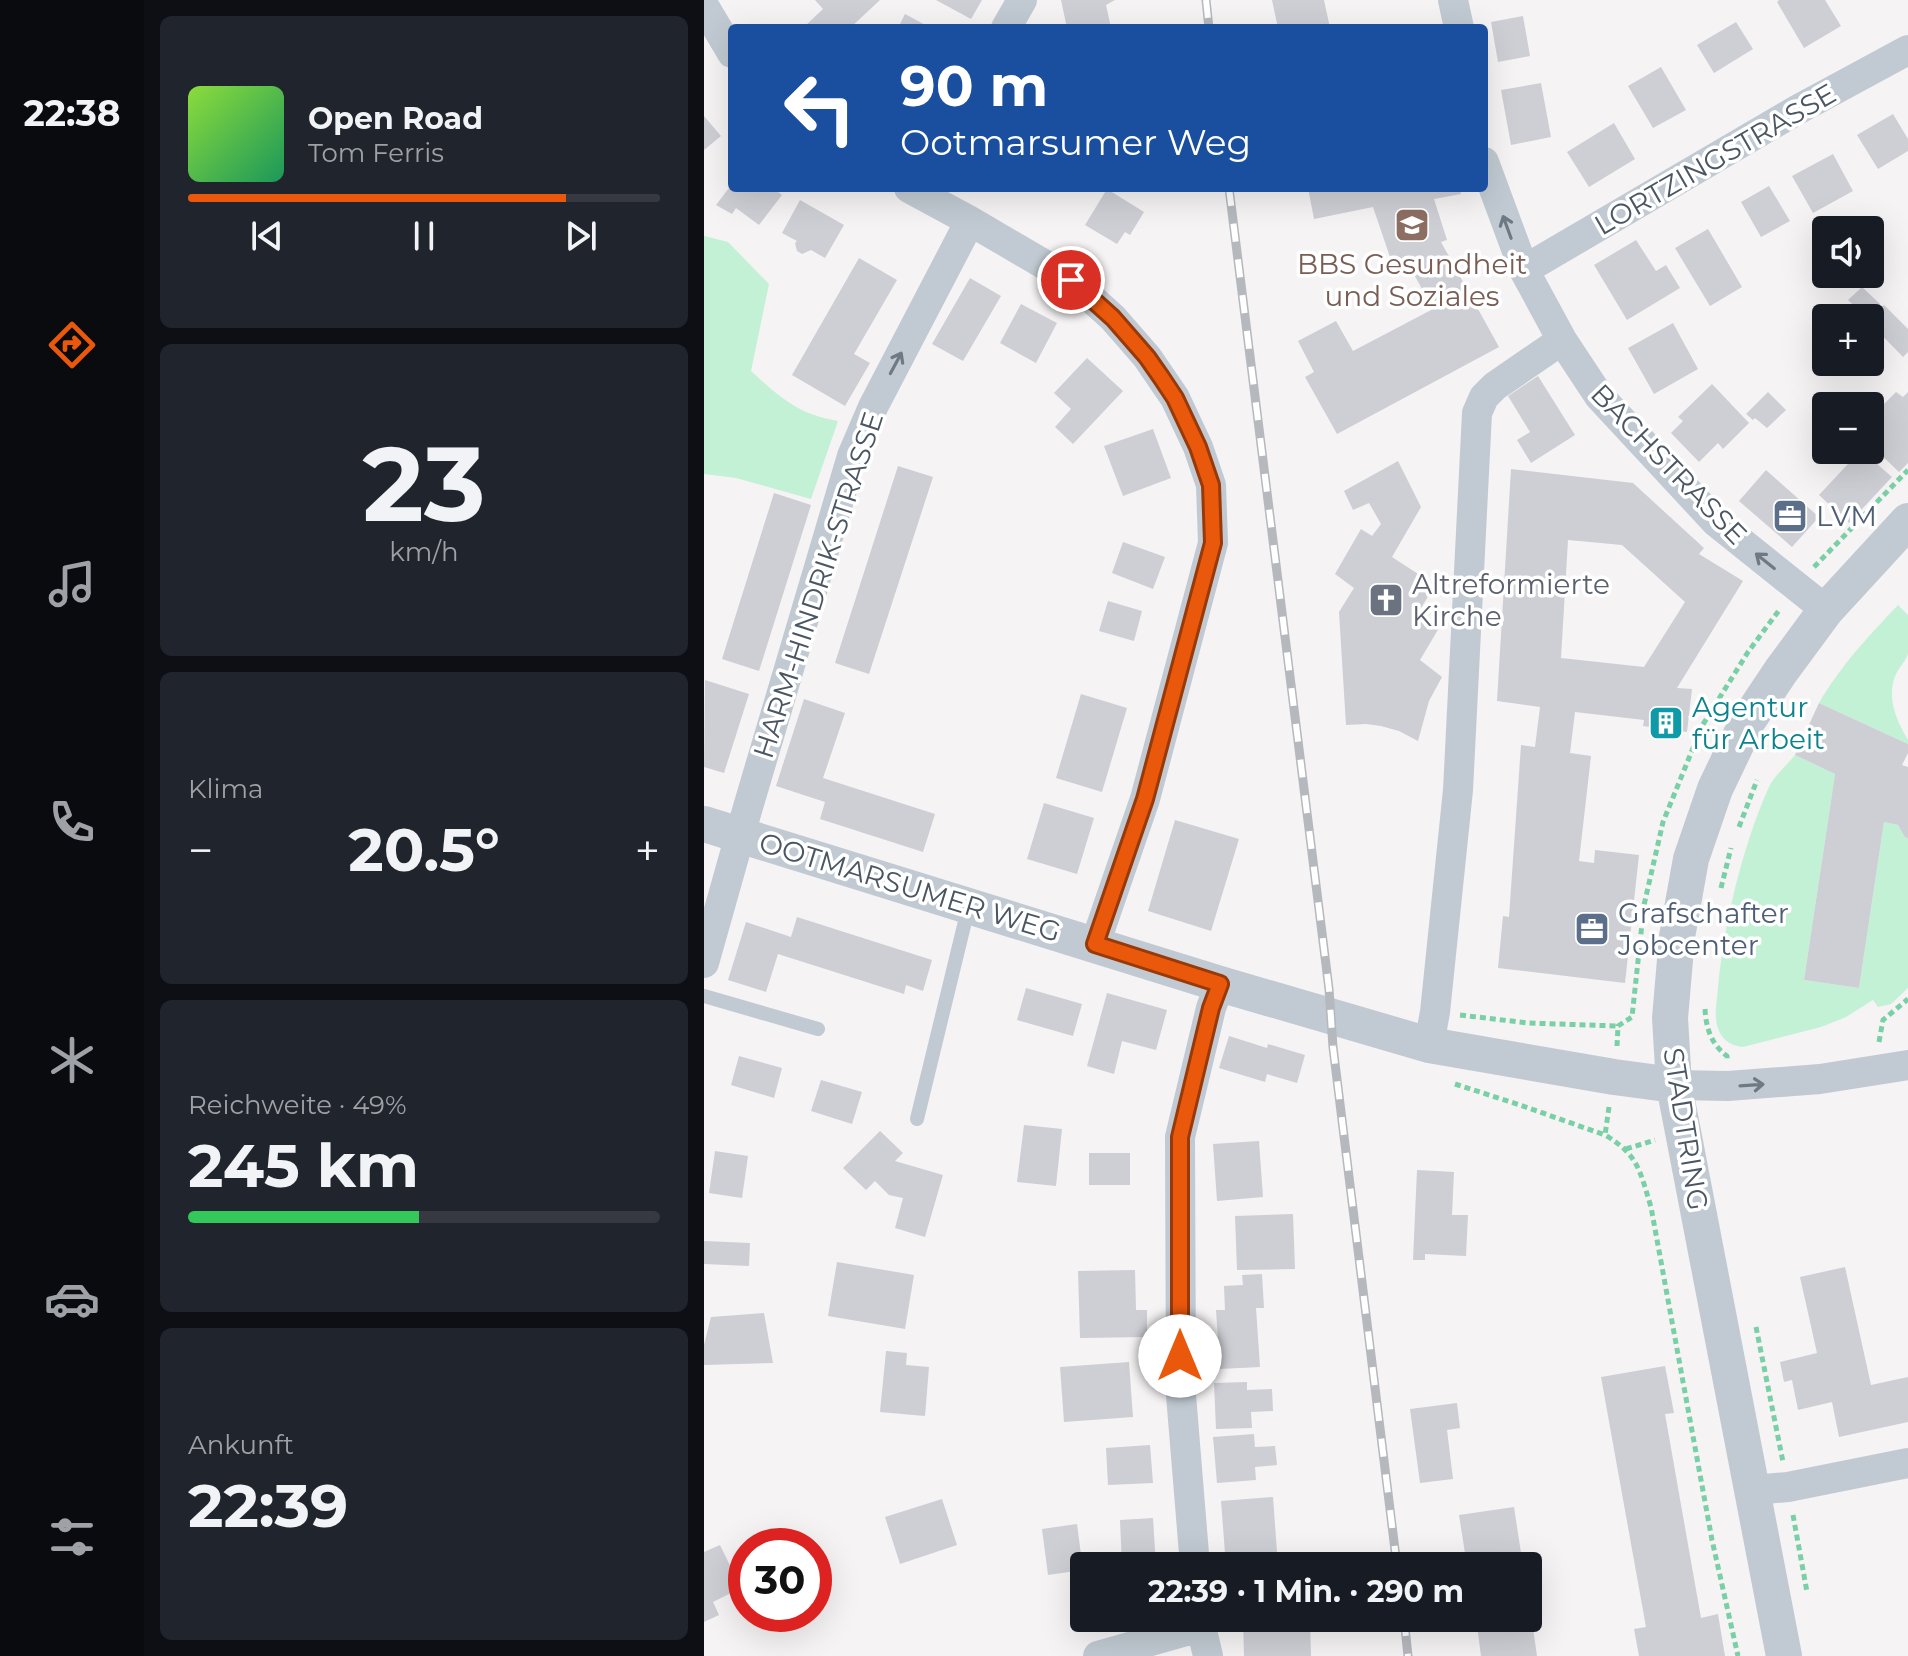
<!DOCTYPE html>
<html lang="de">
<head>
<meta charset="utf-8">
<style>
	:root { --surface:#171b24; --page:#20242c; --text:#f1f3f6; --muted:#9ea1a6; --line:#363941; --accent:#ea580c }
	body { margin:0; font-family:Montserrat,sans-serif; background:var(--page); color:var(--text); height:100vh; display:flex; flex-direction:column; font-size:30px; white-space:nowrap }
	* { box-sizing:border-box; margin:0 }
	p { font-size:26px; color:var(--muted) }
	.icon { flex:none; width:44px; height:44px; fill:none; stroke:currentColor; stroke-width:2; stroke-linecap:round; stroke-linejoin:round }
	.map { position:relative; flex:1; overflow:hidden }
	.side { display:flex; flex-direction:column; gap:16px; padding:16px; background:#0d0f14; width:560px }
	.side>* { flex:none }
	.top-card { position:absolute; left:24px; top:24px; width:760px; height:168px; border-radius:8px; box-shadow:0 8px 32px #0002; background:#1a4fa0; color:#fff; overflow:hidden }
	.buttons { position:absolute; left:1108px; top:216px; display:grid; gap:16px }
	.buttons a { display:grid; place-items:center; width:72px; height:72px; border-radius:8px; background:var(--surface); box-shadow:0 8px 32px #0002; font-size:40px }
	.speed { position:absolute; left:24px; top:1528px; display:flex; gap:16px; font-size:40px; font-weight:700; text-align:center }
	.speed>* { display:grid; place-content:center; width:104px; height:104px; border-radius:50%; background:var(--surface); box-shadow:0 8px 32px #0002; line-height:1 }
	.speed .limit { border:12px solid #d22; background:#fff; color:#111 }
	.pin { position:absolute; display:grid; place-items:center; width:68px; height:68px; color:#fff; margin:-34px; border:4px solid #fff; border-radius:50%; box-shadow:0 2px 8px #0007 }
	.me { position:absolute; width:88px; margin:-44px; rotate:0deg; stroke-linejoin:round; filter:drop-shadow(0 0 6px #0008) }
	.turn { display:flex; align-items:center; gap:28px; height:168px; padding:0 40px; font-size:36px }
	.turn .icon { width:104px; height:104px; stroke-width:2.5 }
	.turn b { display:block; font-size:56px; line-height:68px }
	.big { font-size:60px; font-weight:700; line-height:1.1 }
	.side .widget { flex:1; display:flex; flex-direction:column; justify-content:center; gap:12px; min-width:0; padding:0 28px; border-radius:12px; background:var(--page) }
	.side .dial { align-items:center; gap:0 }
	.dial b { font-size:104px; line-height:1 }
	.song { display:flex; align-items:center; gap:24px }
	.cover { width:96px; height:96px; border-radius:12px; background:linear-gradient(135deg,hsl(90 70% 55%),hsl(150 70% 35%)) }
	.played { height:8px; border-radius:4px; background:linear-gradient(90deg,var(--accent) 80%,var(--line) 80%) }
	.keys { display:flex; justify-content:space-around; direction:ltr }
	.heat { display:flex; justify-content:space-between; align-items:center; font-size:44px; direction:ltr }
	.charge { height:12px; border-radius:6px; background:linear-gradient(90deg,#34c759 49%,var(--line) 0) }
	.trip { position:absolute; left:366px; top:1552px; width:472px; height:80px; border-radius:8px; background:var(--surface); box-shadow:0 8px 32px #0002; font-weight:700; line-height:80px; text-align:center }
	main { display:flex; flex:1; min-height:0 }
	.menu { display:flex; flex-direction:column; width:144px; justify-content:space-around; align-items:center; background:#090b0e; color:var(--muted) }
	.menu .icon { width:56px; height:56px }
	.menu .selected { color:var(--accent) }
	.menu b { font-size:36px; color:var(--text) }
	.map>svg:first-child { display:block }
	.green { fill:#c3f1d5 }
	.building { fill:#cdcfd5; fill-rule:evenodd }
	.lines { fill:none; stroke-linecap:round; stroke-linejoin:round }
	.path { stroke:#7ad0a6; stroke-width:5; stroke-dasharray:6 4; stroke-linecap:butt }
	.service { stroke:#c1cad2; stroke-width:14 }
	.minor { stroke:#c1cad2; stroke-width:30 }
	.tertiary { stroke:#c1cad2; stroke-width:36 }
	.rail-casing { stroke:#b5b8bd; stroke-width:9 }
	.rail { stroke:#fff; stroke-width:6; stroke-dasharray:18; stroke-linecap:butt }
	.oneway { stroke:#6e7983 }
	.route-casing { stroke:#983908; stroke-width:20 }
	.route { stroke:#ea580c; stroke-width:14 }
	.labels { text-anchor:middle; dominant-baseline:central; stroke-width:7; stroke-linejoin:round; paint-order:stroke }
	.street-label { font-size:28px; fill:#4a5661; stroke:#fff }
	.education-label { font-size:28px; fill:#785e54; stroke:#fff }
	.service-label { font-size:28px; fill:#4e5e75; stroke:#fff; text-anchor:start }
	.worship-label { font-size:28px; fill:#5b616d; stroke:#fff; text-anchor:start }
	.culture-label { font-size:28px; fill:#0d838f; stroke:#fff; text-anchor:start }
</style>
</head>
<body>
<main>
<nav class="menu">
<b>22:38</b>
<svg class="icon selected" aria-label="directions" viewBox="0 0 24 24"><path d="M12 3l9 9-9 9-9-9zM9 14v-3h6M13 9l2 2-2 2"/></svg>
<svg class="icon" aria-label="music" viewBox="0 0 24 24"><path d="M9 18V5l10-2v13"/><circle cx="6" cy="18" r="3"/><circle cx="16" cy="16" r="3"/></svg>
<svg class="icon" aria-label="phone" viewBox="0 0 24 24"><path d="M5 4h4l2 5-3 2q2 4 5 5l2-3 5 2v4C11 20 4 13 5 4z"/></svg>
<svg class="icon" aria-label="climate" viewBox="0 0 24 24"><path d="M12 3v18M4 7l16 10M4 17L20 7"/></svg>
<svg class="icon" aria-label="car" viewBox="0 0 24 24"><path d="M5 17H2v-5l4-1 3-4h7l3 4 3 1v5h-3M9 17h6M6 11h13"/><circle cx="7" cy="17" r="2"/><circle cx="17" cy="17" r="2"/></svg>
<svg class="icon" aria-label="filters" viewBox="0 0 24 24"><path d="M4 7h16M4 17h16"/><circle cx="9" cy="7" r="2"/><circle cx="15" cy="17" r="2"/></svg>
</nav>
<section class="side">
<div class="widget">
<div class="song"><i class="cover"></i><div><b>Open Road</b><p>Tom Ferris</p></div></div>
<div class="played"></div>
<div class="keys"><svg class="icon" aria-label="previous" viewBox="0 0 24 24"><path d="M18 5L8 12l10 7zM5 5v14"/></svg><svg class="icon" aria-label="pause" viewBox="0 0 24 24"><path d="M8 5v14M16 5v14"/></svg><svg class="icon" aria-label="next" viewBox="0 0 24 24"><path d="M6 5l10 7-10 7zM19 5v14"/></svg></div>
</div>
<div class="widget dial"><b>23</b><p>km/h</p></div>
<div class="widget"><p>Klima</p>
<div class="heat"><a>−</a><b class="big">20.5°</b><a>+</a></div>
</div>
<div class="widget"><p>Reichweite · 49%</p><b class="big">245 km</b><div class="charge"></div></div>
<div class="widget"><p>Ankunft</p><b class="big">22:39</b></div>
</section>
<div class="map">
<svg width="1204" height="1656" viewBox="0 0 1204 1656">
	<rect width="100%" height="100%" fill="#f5f3f3"/>
	<!-- green -->
	<path class="green" d="M0,236l24,6 41,42 -18,87c28,26 48,44 87,50l-27,78 -75,-21 -32,-4z
		M1194,605l10,10c0,12 0,26 0,38 -1,7 -9,14 -12,21 -10,23 0,46 12,66v4l-89,-41c23,-39 48,-65 79,-98z
		M1091,755l40,19 -31,206 55,8 25,-166 14,3 10,13v150l-17,16 -13,3 -5,-7 -27,17 -25,10 -78,20c-10,-1 -20,-6 -24,-16 -6,-14 -2,-29 -1,-43 6,-64 24,-140 50,-199 5,-12 18,-23 27,-34z"/>
	<!-- building -->
	<path class="building" d="M111,0h65l-30,28h-47l20,-19z
		M232,0h46l-11,19z
		M357,0h54l-9,5 5,23h-44z
		M568,0h52l6,28h-52z
		M1075,0h46l16,26 -37,22 -27,-46z
		M201,14l26,14h-33z
		M819,16l7,40 -32,6 -7,-40z
		M1032,22l17,27 -39,24 -17,-28z
		M957,67l25,43 -33,18 -25,-42z
		M837,83l10,54 -40,8 -10,-55z
		M1189,114l15,25v12l-30,18 -21,-34z
		M0,116l17,20 -17,14z
		M910,123l21,36 -46,28 -22,-35z
		M1129,154l20,37 -40,22 -21,-37z
		M28,184v4h41l9,7 -23,30 -23,-17 -4,6 -16,-9z
		M1065,186l21,35 -29,16 -20,-35z
		M604,188h152l1,6 -27,5 13,41 -6,2 58,105 -162,87 -32,-57 9,-5 -16,-31 38,-20 17,30 80,-42 -28,-51 -13,5 -19,-56 -59,12z
		M403,189l37,23 -14,23 -5,-3 -8,12 -32,-19z
		M96,200l44,25 -19,33 -14,-8 -9,4 -5,-3 -2,-8 2,-2 -15,-8z
		M1004,229l34,58 -32,19 -35,-58z
		M932,240l20,31 10,-6 14,23 -53,32 -33,-55z
		M155,258l38,22 -43,74 16,9 -25,43 -53,-31z
		M266,278l31,18 -38,65 -31,-17z
		M1158,287l18,17 -14,14 -18,-18z
		M317,304l36,19 -21,40 -36,-20z
		M1180,305l24,24v23l-5,5 -33,-34v-4z
		M969,323l25,46 -44,25 -26,-46z
		M383,358l36,33 -50,53 -18,-17 16,-18 -17,-16z
		M834,376l37,59 -44,28 -14,-23 13,-8 -22,-36z
		M1008,384l37,39 -26,26 -5,-6 -19,19 -28,-29 12,-12 -5,-4z
		M1064,392l18,18 -19,18 -12,-10 -2,2 -7,-6z
		M1192,392l7,5 5,-5v71l-9,9 -28,-27 6,-6 -7,-6v-3l7,-8 -5,-6z
		M449,429l18,49 -48,18 -19,-50z
		M1157,450l31,27 -43,46 -30,-28z
		M694,461l23,46 -29,50 43,28 -17,28 21,15 -19,32 22,17 -13,24 -11,40 -19,-10 -18,-5 -15,-2 -20,1 -7,-113 15,-24 -19,-14 26,-45 11,7 9,-12 -12,-21 -16,7 -9,-19z
		M194,466l35,11 -64,197 -34,-11z
		M807,469l122,14 71,65 -5,6 44,27 -66,107 15,1 -5,43 -44,-6 1,-6 -69,-8 -5,41 21,3 -12,105 15,2 1,-13 44,5 -14,128 -127,-15 5,-52 6,1 12,-172 14,2 5,-40 -43,-6zM864,540l54,5 63,57 -41,65 -83,-9z
		M1062,470l53,47 -27,30 -53,-46z
		M70,493l37,12 -52,166 -37,-12z
		M419,542l42,15 -12,32 -41,-16z
		M404,601l34,10 -8,30 -35,-10z
		M1,680l44,14 -25,79 -20,-6z
		M377,694l46,14 -25,84 -46,-14z
		M100,699l41,14 -22,65 112,36 -12,38 -103,-33 5,-17 -49,-16z
		M1115,703l89,41v9l-6,12 6,2v71l-3,-1 -7,-12 -14,-3 -25,166 -55,-8 31,-206 -40,-19z
		M340,803l50,15 -17,56 -50,-15z
		M471,820l64,19 -28,92 -63,-20z
		M93,917l135,43 -9,31 -17,-6 -2,9 -126,-40 -12,38 -38,-12 18,-58 45,15z
		M322,988l56,16 -9,32 -56,-16z
		M403,993l60,17 -11,40 -34,-9 -8,33 -27,-8z
		M525,1036l38,12 1,-4 37,11 -8,28 -30,-9 -2,8 -46,-14z
		M35,1056l43,12 -8,30 -43,-13z
		M117,1080l41,12 -10,32 -41,-13z
		M320,1125l38,4 -6,57 -39,-4z
		M176,1131l23,22 -8,8 48,14 -18,62 -30,-9 8,-30 -14,-3 -14,-14 -9,9 -23,-22z
		M555,1141l4,56 -46,4 -4,-57z
		M11,1151l33,5 -6,42 -33,-5z
		M385,1153h41v32h-41z
		M713,1170l37,2 -2,43h16l-2,41 -41,-2v6h-12z
		M589,1214l2,55 -58,1 -2,-54z
		M0,1241l46,2 -1,23 -45,-2z
		M133,1262l77,13 -9,54 -77,-13z
		M1141,1267l26,118 37,-8v45l-69,15 -7,-35 -34,8 -6,-30 -8,2 -4,-20 37,-9 -17,-76z
		M431,1270l1,40h11v27l-67,1 -2,-67z
		M558,1274l2,34h-8l4,59 -40,2 -4,-59h9l-1,-24 19,-1 -1,-10z
		M60,1313l9,50 -69,2v-20l7,-28z
		M182,1351l21,2 -1,12 23,2 -4,49 -45,-4z
		M425,1362l4,55 -69,5 -4,-55z
		M961,1366l9,47 -9,1 36,204 17,-4 7,42h-86l-5,-27 12,-2 -45,-250z
		M543,1382v8l25,-1 1,22 -22,1 1,16 -36,1 -2,-46z
		M753,1403l3,25 -13,2 6,49 -33,4 -10,-74z
		M550,1434l1,13 20,-1 2,19 -22,2 1,13 -39,3 -4,-46z
		M446,1445l3,38 -45,2 -2,-37z
		M569,1497l5,69h-52l-5,-65z
		M238,1499l15,46 -57,19 -15,-47z
		M810,1507l9,59h-56l-8,-51z
		M449,1518l3,48h-34l-2,-46z
		M373,1524l6,46 -35,5 -6,-46z
		M16,1545l21,43 -28,14 6,13 -15,7v-70z
		M824,1607h2l7,49h-56l-5,-38h52z
		M539,1618h67l1,38h-67z"/>
	<g class="lines">
		<!-- path -->
		<path class="path" d="M1110,567l94,-97
			M1035,827l18,-47
			M1017,888l10,-40
			M1001,1009c1,19 6,35 22,47v3
			M756,1015l68,8 90,3
			M1175,1042l4,-22 25,-21
			M913,1046l1,-20 14,-9 12,-112 19,-83 39,-96 46,-74 32,-43
			M751,1084l65,21 85,30
			M905,1107l-4,28c34,20 35,37 46,72l61,333 26,116
			M922,1149l29,-9
			M1052,1327l27,135
			M1089,1515l14,77"/>
		<!-- service -->
		<path class="service" d="M0,996l114,33
			M213,1119l52,-214"/>
		<!-- minor -->
		<path class="minor" d="M749,0l6,28
			M0,6l28,47
			M302,28l16,-28
			M780,162l40,108 38,70 37,56 117,126 110,88
			M205,188l61,33 101,59 42,38 34,39 28,41 23,49 13,38 2,58 -68,256 -50,145
			M820,270l273,-160 111,-60
			M0,963l44,-156 104,-351 21,-49 97,-186
			M725,1045l6,-33 23,-222 19,-377 7,-16 11,-11 67,-46
			M970,1085l54,1 92,-7 88,-14
			M1048,1490l36,-3 120,-24
			M491,1566l-14,-171 -1,-258 31,-129 9,-24
			M495,1618l9,38
			M394,1656l102,-29"/>
		<!-- tertiary -->
		<path class="tertiary" d="M0,824l516,160 209,61 185,32 60,8
			M1080,1656l-110,-571 -4,-67 7,-81 14,-78 24,-70 32,-67 34,-51 45,-61 82,-89"/>
		<!-- rail casing -->
		<g class="rail-casing">
			<path id="rail" d="M502,0l3,28
				M525,188l100,801 4,58 64,519
				M700,1618l4,38"/>
		</g>
		<!-- rail -->
		<use href="#rail" class="rail"/>
	</g>
	<!-- one-way arrows -->
	<defs><path id="oneway-shaft" d="M-6 0H5M1.5-3L5.5 0L1.5 3" fill="none" stroke-width="1.6" stroke-linecap="round" stroke-linejoin="round" transform="scale(2)"/></defs>
	<g class="oneway">
		<use href="#oneway-shaft" transform="translate(803 227) rotate(-110)"/>
		<use href="#oneway-shaft" transform="translate(192 363) rotate(-62)"/>
		<use href="#oneway-shaft" transform="translate(1061 561) rotate(-141)"/>
		<use href="#oneway-shaft" transform="translate(1048 1085) rotate(-4)"/>
	</g>
	<g class="lines">
		<!-- route casing -->
		<g class="route-casing">
			<path id="route" d="M367,280l42,38 34,39 14,20 14,21 23,49 13,38 2,58 -68,256 -50,145 125,40 -9,24 -31,129v219"/>
		</g>
		<!-- route -->
		<use href="#route" class="route"/>
	</g>
	<!-- icons -->
	<defs>
		<g id="school-square" transform="scale(1.8)"><rect x="-9" y="-9" width="18" height="18" rx="4" fill="#8d6e63" stroke="#fff"/><path d="M0-5L7-2L0 1L-7-2ZM-4 1L0 2.5L4 1V4Q0 6-4 4Z" fill="#fff"/></g>
		<g id="office-square" transform="scale(1.8)"><rect x="-9" y="-9" width="18" height="18" rx="4" fill="#5c6f8a" stroke="#fff"/><path d="M-6-3h4V-5.5h4V-3h4V5H-6ZM-1-4.5V-3h2v-1.5ZM-6 0V1H6V0Z" fill="#fff"/></g>
		<g id="church-square" transform="scale(1.8)"><rect x="-9" y="-9" width="18" height="18" rx="4" fill="#6b7280" stroke="#fff"/><path d="M-1.2-6h2.4v3.5h3.3v2.4h-3.3V6h-2.4V-.1h-3.3v-2.4h3.3Z" fill="#fff"/></g>
		<g id="building-square" transform="scale(1.8)"><rect x="-9" y="-9" width="18" height="18" rx="4" fill="#0f9aa8" stroke="#fff"/><path d="M-4-6H4V6H1V3H-1V6H-4ZM-2.5-4.3h1.7v1.8h-1.7ZM.8-4.3h1.7v1.8H.8ZM-2.5-1h1.7V.8h-1.7ZM.8-1h1.7V.8H.8Z" fill="#fff"/></g>
	</defs>
	<g fill-rule="evenodd">
		<use href="#school-square" x="708" y="225"/>
		<use href="#office-square" x="1086" y="516"/>
		<use href="#church-square" x="682" y="600"/>
		<use href="#building-square" x="962" y="723"/>
		<use href="#office-square" x="888" y="929"/>
	</g>
	<g class="labels">
		<!-- street labels -->
		<g class="street-label">
			<text transform="translate(1011 159) rotate(-30)">LORTZINGSTRASSE</text>
			<text transform="translate(965 464) rotate(46)">BACHSTRASSE</text>
			<text transform="translate(114 585) rotate(-72)">HARM-HINDRIK-STRASSE</text>
			<text transform="translate(206 887) rotate(17)">OOTMARSUMER WEG</text>
			<text transform="translate(982 1129) rotate(81)">STADTRING</text>
		</g>
		<!-- education labels -->
		<g class="education-label">
			<text x="708" y="264">BBS Gesundheit<tspan x="708" dy="32">und Soziales</tspan></text>
		</g>
		<!-- service labels -->
		<g class="service-label">
			<text x="1112" y="516">LVM</text>
			<text x="914" y="913">Grafschafter<tspan x="914" dy="32">Jobcenter</tspan></text>
		</g>
		<!-- worship labels -->
		<g class="worship-label">
			<text x="708" y="584">Altreformierte<tspan x="708" dy="32">Kirche</tspan></text>
		</g>
		<!-- culture labels -->
		<g class="culture-label">
			<text x="988" y="707">Agentur<tspan x="988" dy="32">für Arbeit</tspan></text>
		</g>
	</g>
</svg>
<div class="buttons">
<a><svg class="icon" aria-label="sound" viewBox="0 0 24 24"><path d="M4 9h4l5-4v14l-5-4H4zM17 9q2 3 0 6"/></svg></a>
<a>+</a>
<a>−</a>
</div>
<div class="speed"><div class="limit">30</div></div>
<div class="pin" style="left:367px;top:280px;background:#d93025"><svg class="icon" aria-label="arrive" viewBox="0 0 24 24"><path d="M6 21V4h12l-3 4 3 4H6"/></svg></div>
<svg class="me" style="left:476px;top:1356px" viewBox="-20 -20 40 40"><circle r="19" fill="#fff"/><path d="M0-13L10 11 0 6-10 11z" fill="#ea580c"/></svg>
<div class="trip">22:39 · 1 Min. · 290 m</div>
<div class="top-card">
<div class="turn"><svg class="icon" aria-label="left" viewBox="0 0 24 24"><path d="M17 20v-9H6M10 6l-5 5 5 5"/></svg><div><b>90 m</b>Ootmarsumer Weg</div></div>
</div>
</div>
</main>
</body>
</html>
